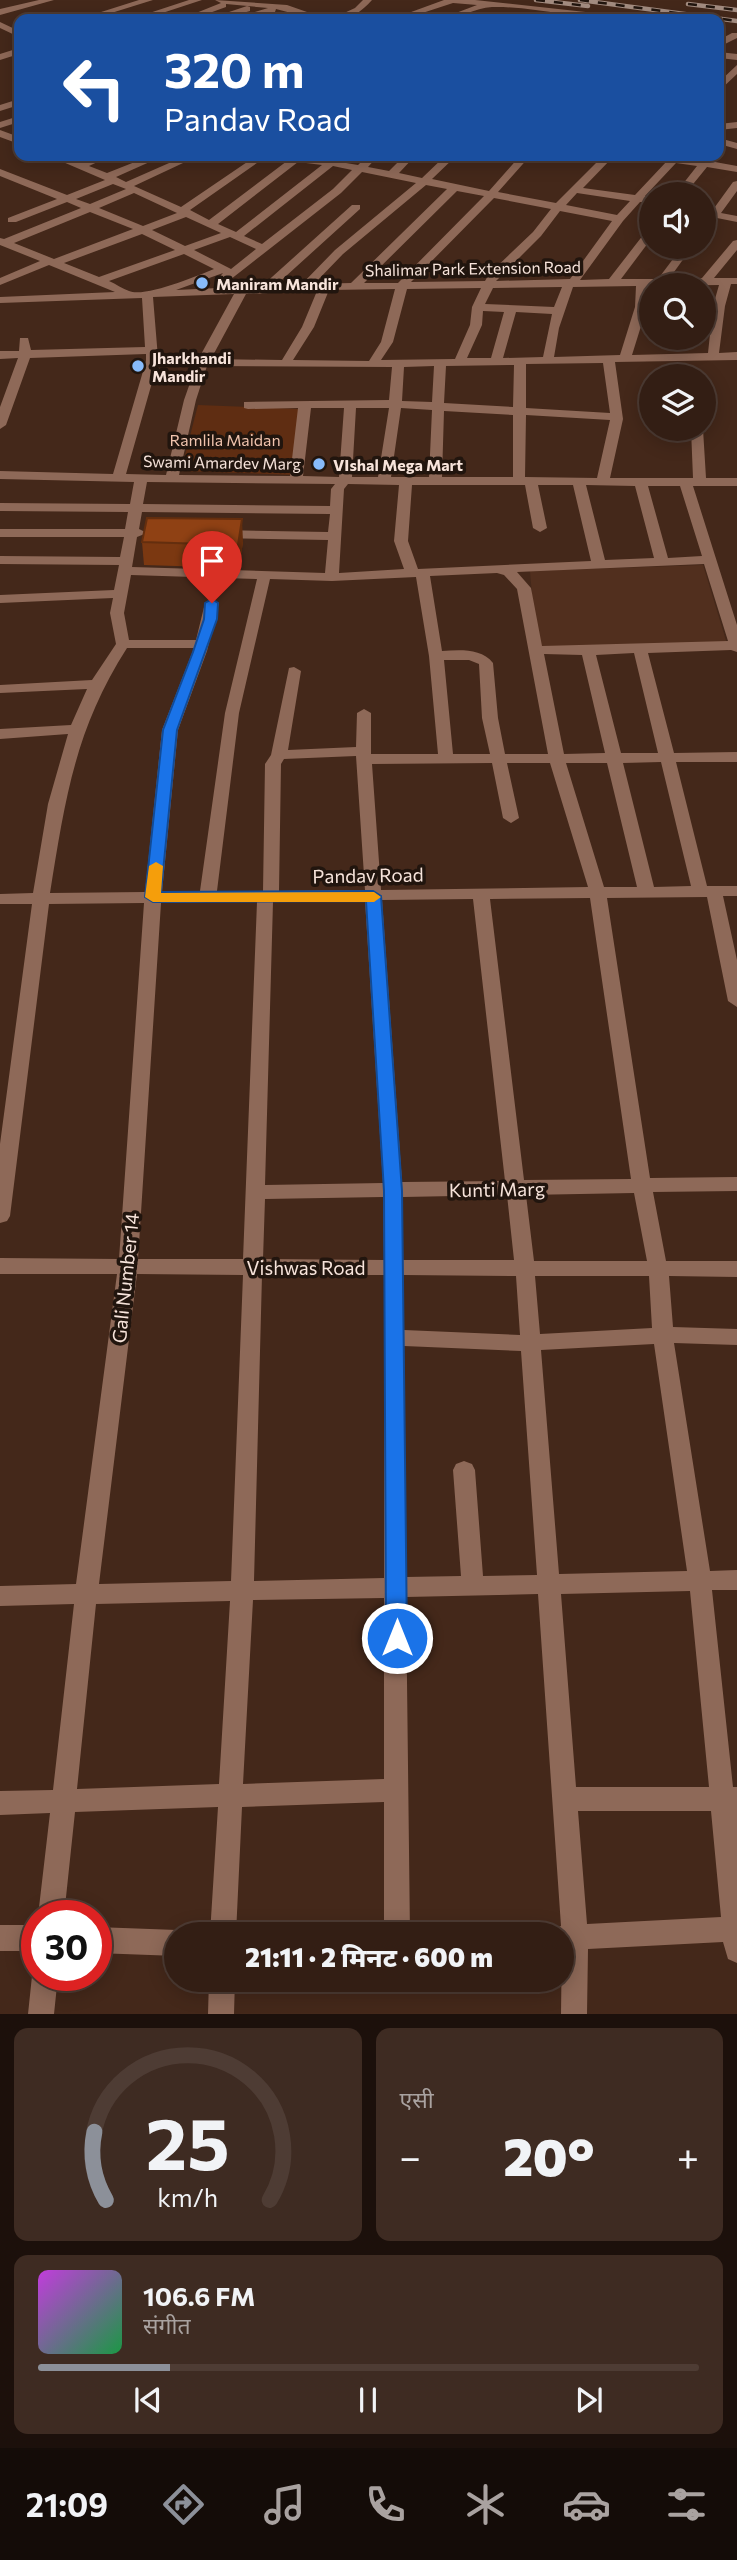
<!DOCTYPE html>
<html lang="hi">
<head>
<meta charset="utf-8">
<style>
	:root { --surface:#331e14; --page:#3e2b22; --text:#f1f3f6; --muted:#a9a2a0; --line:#4e3c34; --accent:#8c9099 }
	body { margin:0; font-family:Commissioner,"Noto Sans Devanagari",sans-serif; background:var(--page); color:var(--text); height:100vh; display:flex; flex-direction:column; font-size:26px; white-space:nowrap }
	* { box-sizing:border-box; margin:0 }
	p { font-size:23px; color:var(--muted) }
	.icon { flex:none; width:38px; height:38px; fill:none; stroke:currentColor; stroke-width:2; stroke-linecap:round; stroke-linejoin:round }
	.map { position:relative; height:2014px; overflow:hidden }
	.details { display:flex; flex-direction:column; gap:14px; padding:14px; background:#1c100b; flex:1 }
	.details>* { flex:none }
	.banner { position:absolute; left:14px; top:14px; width:710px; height:147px; border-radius:14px; box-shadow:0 4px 18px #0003,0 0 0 2px var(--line); background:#1a4fa0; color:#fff; overflow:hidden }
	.fabs { position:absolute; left:639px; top:182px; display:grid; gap:14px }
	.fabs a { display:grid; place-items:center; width:77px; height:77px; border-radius:50%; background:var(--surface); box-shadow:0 4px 18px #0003,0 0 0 2px var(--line); font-size:35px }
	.speed { position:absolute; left:21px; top:1900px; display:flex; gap:14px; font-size:35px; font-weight:700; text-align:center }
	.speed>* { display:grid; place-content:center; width:91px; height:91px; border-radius:50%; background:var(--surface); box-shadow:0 4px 18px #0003,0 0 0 2px var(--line); line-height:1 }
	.speed .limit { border:10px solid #d22; background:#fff; color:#111 }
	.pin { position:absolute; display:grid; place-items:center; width:60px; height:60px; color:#fff; margin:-72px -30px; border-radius:50% 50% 50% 0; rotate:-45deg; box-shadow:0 0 7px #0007 }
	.pin .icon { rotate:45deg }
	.me { position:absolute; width:77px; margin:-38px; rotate:0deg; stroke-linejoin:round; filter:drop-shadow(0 0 5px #0008) }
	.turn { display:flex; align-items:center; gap:24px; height:147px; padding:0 35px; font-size:32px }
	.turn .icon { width:91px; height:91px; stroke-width:2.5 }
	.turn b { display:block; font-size:49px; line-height:60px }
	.big { font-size:52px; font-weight:800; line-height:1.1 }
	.details .card { flex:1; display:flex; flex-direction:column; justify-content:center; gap:10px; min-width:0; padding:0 24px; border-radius:14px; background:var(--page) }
	.details .dial { align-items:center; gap:0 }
	.dial svg { height:182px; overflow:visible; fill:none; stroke:var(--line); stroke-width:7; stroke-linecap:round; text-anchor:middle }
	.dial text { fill:var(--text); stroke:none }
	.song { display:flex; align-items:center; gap:21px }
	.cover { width:84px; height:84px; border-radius:10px; background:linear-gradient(135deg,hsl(290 70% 55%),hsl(140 70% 35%)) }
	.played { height:7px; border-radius:4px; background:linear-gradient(90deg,var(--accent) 20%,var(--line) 20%) }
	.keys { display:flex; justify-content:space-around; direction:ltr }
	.heat { display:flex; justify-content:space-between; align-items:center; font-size:38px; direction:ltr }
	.details .tiles { flex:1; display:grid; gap:14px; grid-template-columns:1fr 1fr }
	.card:last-child { grid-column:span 2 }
	.trip { position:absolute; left:164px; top:1922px; width:410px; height:70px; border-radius:35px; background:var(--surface); box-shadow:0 4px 18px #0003,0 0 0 2px var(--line); font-weight:800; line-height:70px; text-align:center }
	.tab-bar { display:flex; height:112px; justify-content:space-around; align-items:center; background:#140c08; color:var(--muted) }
	.tab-bar .icon { width:49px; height:49px }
	.tab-bar .active { color:var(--accent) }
	.tab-bar b { font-size:32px; color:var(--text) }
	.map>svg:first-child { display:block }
	.built { fill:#512f1e }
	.green { fill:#5f2d12 }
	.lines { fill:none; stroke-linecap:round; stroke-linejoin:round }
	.minor { fill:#8e6958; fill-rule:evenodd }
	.rail-casing { stroke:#a38c80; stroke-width:4.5 }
	.rail { stroke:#21150e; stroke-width:2.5; stroke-dasharray:9; stroke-linecap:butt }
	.wall { fill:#7b3811 }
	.shaded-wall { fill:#642e0e }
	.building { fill:#8f4114; stroke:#642e0e; stroke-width:2 }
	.route { fill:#1a73e8; stroke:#114b97; stroke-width:2 }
	.slow { fill:#f59e0b }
	.poi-dot { fill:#87bbfb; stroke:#21150e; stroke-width:2.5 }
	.labels { text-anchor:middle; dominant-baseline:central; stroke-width:7; stroke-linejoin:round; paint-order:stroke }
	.far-street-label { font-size:16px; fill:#f7e4db; stroke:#21150e }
	.far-poi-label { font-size:16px; font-weight:bold; fill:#f7e4db; stroke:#21150e; text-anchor:start }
	.far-park-label { font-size:16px; fill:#f1c4ae; stroke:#21150e }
	.street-label { font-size:19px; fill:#f7e4db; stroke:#21150e }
</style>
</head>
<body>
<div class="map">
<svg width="737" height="2014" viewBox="0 0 737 2014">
	<rect width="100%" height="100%" fill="#44281a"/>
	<!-- built -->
	<path class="built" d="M703,565l25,82 -191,7 -7,-83z"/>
	<!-- green -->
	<path class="green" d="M198,405l103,4 -5,66 -115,-4z"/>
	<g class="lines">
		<!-- minor -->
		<path class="minor" d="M39,0h15l-54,15v-6z
			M139,0h14l-61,19h-13z
			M189,0h13l-58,19h-13z
			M215,0l72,5 40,14h-13l-38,-10 -1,3 -29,7h-14l36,-11 -42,-4v3l-33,12h-12l40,-16z
			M363,0h9c-11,13 -24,20 -41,19l24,-11z
			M444,0h31l147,16 4,3c-45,2 -89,-13 -134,-12 -17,1 -34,12 -52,12l37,-14 -24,-2 -49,16h-12z
			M247,6l3,1v4l-29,8h-13z
			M0,22l19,9v6l-19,-9z
			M732,33h5v5l-18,9v-7z
			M19,48v6l-19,6v-6z
			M719,52l18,2v6l-18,-2z
			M737,65v9l-18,17v-9z
			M19,99v6l-19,6v-6z
			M19,116v6l-19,6v-6z
			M737,122v6l-18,2v-6z
			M0,130l19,7v7l-19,-7z
			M719,138l18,5v6l-18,-5z
			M49,156h13l18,7 17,-7h13l-21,10 18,7 43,-17h13l-47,21 10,5 59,-26h13l-64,30 47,21 75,-51h11l-77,54 19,10 78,-59 -19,-5h36l54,9 9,-9h11l-10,11 21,4 15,-15h11l-16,17 23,5 23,-22h11l-24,23 57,12 31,-35h10l-32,36 58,11 47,-47h11l-31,32 52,7 32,-34 -19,-5h34l55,10v6l-30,-5 -22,27h-10l22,-28 -21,-3 -31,33 6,2v4h-11l-17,19 -43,59 29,-1 38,-49 4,-1v10l-30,40h37l24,-32h10l-23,32 33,-1 31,-37 4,-1v10l-23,28h23v6h-6l-6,22 -6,47 18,-1v8l-122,2 8,57 -13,59h83l-2,-49h12l3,49h31v8h-44l44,139v27l-6,-2 -83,3 26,100 63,-1v10h-61l31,124h30v10h-14l14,64v47l-9,-6 -21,-104 -100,1 43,280 87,-1v14l-84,1 13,69h71v16l-68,-1 4,51 64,2v16l-63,-2 36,228 27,-1v20h-25l21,197h4v176l-9,-4 -5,-17 -135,7 -1,65h-26l1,-80h-11l2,-5 8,-3 -23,-332 -132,3 4,337h-26v-132l-142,5 -6,127h-26l8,-127 -143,5 -11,104h-26l12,-103 -50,2v-24l53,-1 21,-186 -74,2v-20l76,-2 41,-310h-117v-16l119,1 25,-356 -95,1 -39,312 -3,5 -7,2v-79l32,-240h-32v-10l33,-1 15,-89 20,-70 -68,5v-10l71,-4 16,-36 -87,4v-8l92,-5 24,-36 -6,-31 3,-15 -113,5v-8l114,-5 5,-25 -119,-1v-8l120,1 4,-20h-124v-8h125l3,-17 -128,-1v-8l130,1 4,-22 -134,-3v-8l113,3 33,-113v-7l-116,4 -24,67 -6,4v-22l18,-49 -18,1v-8h19l1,-13h8l3,12 114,-3 -3,-49 -142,5v-6l115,-5 -66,-27 -49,20v-7l40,-17 -40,-16v-7l4,1 77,-31 -14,-6 -51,20h-8v-4l49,-19 -57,-23v-7l67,26 38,-15zM298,162l24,3 -86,67 -18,-8zM333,166l19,4 -19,19 -71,55 -18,-8zM362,172l54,11 -81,67 -34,35 -26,1 85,-77v-4h-8l-90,81 -86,4 47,-17 -7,8 10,2 115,-90zM113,184l13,5 -36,15 -14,-5zM426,185l21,4 -96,94 -37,1 29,-30zM457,191l27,5 -86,87h-34zM134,193l43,20 -34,13 -44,-18zM577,193l53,8 -13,14 -51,-10zM494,198l57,11 -18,23 -44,42 -4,7 -74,1zM560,211l52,10 -42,58 -74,2 45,-45zM90,212l43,17 -79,30 -40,-16zM186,217l35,16 -36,13 -33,-16zM142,234l33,16 -76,27 -35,-14zM230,237l26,12 -25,20 -37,-19zM184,254l30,15c-17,7 -70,29 -85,22 -6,-2 -13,-7 -20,-10zM719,285l-6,21 -5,47 -76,2 15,-48v-21zM636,286l-1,21 -15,48 -66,2 5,-29 14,-41zM562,287l-8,20 -69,-3 8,-16zM481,288l-9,19 -2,18 -15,34 -74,1 12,-18 14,-53zM395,289l-14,53 -12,19 -76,-1 21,-33 15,-37zM317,291l-15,36 -20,33 -71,-1 35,-65zM234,294l-35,64h-41l-5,-61zM483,311l21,1 -13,46h-24l15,-33zM516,312l36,2 -9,43 -40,1zM603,363l7,50 -84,-5v-44zM157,365l39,1 -12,34 -18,75 -40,-1zM514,365l-1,42 -69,-4 2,-37zM207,366l185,1 -3,33 -145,2v6l4,1 50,-1 -8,68 -111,-1 17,-75zM434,366l-2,36 -30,-1 2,-34zM311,408h33l-5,69 -36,-1zM356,408h33l-11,69h-26zM401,408l31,2 -3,67h-38zM444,411l69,4v62h-71zM526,415l84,5 -13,58 -72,-1zM147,482l188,2 -4,5 -1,17 -187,-2zM348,484l51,1 -5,56 10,28 -65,4 5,-84zM412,485h113l8,43 7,4 7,-4 -9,-43h35l18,76 -173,8 -10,-28zM586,485l49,1 19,72 -49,2zM648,486h32l22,70 -34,2zM142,512l188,2 -2,18 -108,-2 -7,4 7,4 108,2 -3,33 -193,-6 5,-30 10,-4 -8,-4zM704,564l24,77 -186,5 -11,-58 -14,-16zM497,573l7,2 13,14 31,165h-43l-7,-36 -5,-55c-12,-15 -33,-13 -51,-12l-12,-75zM131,575l126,4 -32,134 -25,178 -38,1 16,-162 29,-79 12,-48 -7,-4 -7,4 -9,37h-67l-5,-27zM416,577l13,79 9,98h-67v-41l-7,-4 -7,4 -1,34 -68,3 13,-79 -7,-4 -5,1 -18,87 -6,9 -2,127h-46l22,-178 31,-134 62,2zM127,648h67l-32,82 -17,162 -95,1c15,-93 25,-164 77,-245zM634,653l24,100h-37l-25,-98zM544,654l38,1 23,98 -41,1zM444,660h25l10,4 3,54 8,36h-37zM356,756l9,134 -86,1 2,-127 3,-5zM661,762l30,124 -37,1 -31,-124zM492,763l11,55 8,5 8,-5 -12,-55h43l38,124 -207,3 -9,-126zM566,763h41l30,124h-33zM590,898l41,281 -107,1 -34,-281zM473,899l32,282 -103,1 -20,-282zM365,900l18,283 -118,2 8,-283zM207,902h50l-14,357h-105l23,-356zM634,1193l13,68h-113l-8,-66zM507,1195l7,65h-111v-63zM383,1197l1,63 -121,-1 2,-60zM137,1274l106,1 -12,306 -132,3zM262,1275h122v303l-130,3zM403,1275l113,1 4,59 -116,-5zM535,1276h114l3,52 -112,6zM654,1344l33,227 -128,3 -18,-224zM404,1346l117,5 16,224 -54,1 -8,-106 -3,-6 -8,-3 -8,3 -3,6 8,106 -55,1zM690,1591l19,196h-133l-15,-193zM384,1598v181l-141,5 10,-184zM230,1601l-11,183 -142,5 19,-185zM578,1811h133l10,106 -134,7z
			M737,181v10l-16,22 16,3v6l-20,-4 -9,12 -4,1v-10l3,-5 -3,-1v-4h8l21,-29z
			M0,1925h37v26h-37z
			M96,1927l81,3 8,4h-8v22l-81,-3z
			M36,1967l1,9h21l-4,38h-26l4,-38z
			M209,1979h26l-1,35h-26z"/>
		<!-- rail casing -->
		<g class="rail-casing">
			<path id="rail" d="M536,0l52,6
				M580,0l157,21
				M688,4l49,6"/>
		</g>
		<!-- rail -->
		<use href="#rail" class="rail"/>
	</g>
	<!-- wall -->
	<path class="wall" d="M142,542h101l-4,26 -95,-3z"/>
	<!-- shaded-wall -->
	<path class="shaded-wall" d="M242,519l1,23 -4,26 -1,-23z"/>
	<!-- building -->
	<path class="building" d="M147,518l95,1 -4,26 -96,-3z"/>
	<!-- route -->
	<path class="route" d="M212,599l6,4 -1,16 -40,111 -16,162 212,-1 8,5 21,295 5,447 -3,7 -7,2 -7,-2 -4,-7 -2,-447 -18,-290 -213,1 -8,-5 18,-167 30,-78 11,-33 1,-16z"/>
	<!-- slow -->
	<path class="slow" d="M156,862l7,4 -2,27 213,-1 7,5 -7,5h-221l-8,-5 4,-31z"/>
	<!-- markers -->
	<g class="poi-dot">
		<circle cx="202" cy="283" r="7"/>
		<circle cx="138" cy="366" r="7"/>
		<circle cx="319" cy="464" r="7"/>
	</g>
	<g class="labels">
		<!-- far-street labels -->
		<g class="far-street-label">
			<text transform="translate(473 268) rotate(-1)">Shalimar Park Extension Road</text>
			<text transform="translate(222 462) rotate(1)">Swami Amardev Marg</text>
		</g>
		<!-- far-poi labels -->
		<g class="far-poi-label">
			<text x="216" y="283">Maniram Mandir</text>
			<text x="152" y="357">Jharkhandi<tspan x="152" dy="18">Mandir</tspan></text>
			<text x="333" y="464">VIshal Mega Mart</text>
		</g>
		<!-- far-park labels -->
		<g class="far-park-label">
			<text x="225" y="439">Ramlila Maidan</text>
		</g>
		<!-- street labels -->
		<g class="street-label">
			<text transform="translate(368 875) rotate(-1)">Pandav Road</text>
			<text transform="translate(497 1189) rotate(-1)">Kunti Marg</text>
			<text x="306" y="1267">Vishwas Road</text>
			<text transform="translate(125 1278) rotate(-84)">Gali Number 14</text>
		</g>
	</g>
</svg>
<div class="fabs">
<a><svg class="icon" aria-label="sound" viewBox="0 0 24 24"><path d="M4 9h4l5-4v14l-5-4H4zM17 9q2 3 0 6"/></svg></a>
<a><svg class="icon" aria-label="search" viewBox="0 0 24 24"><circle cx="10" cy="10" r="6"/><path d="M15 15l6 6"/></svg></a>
<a><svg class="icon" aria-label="layers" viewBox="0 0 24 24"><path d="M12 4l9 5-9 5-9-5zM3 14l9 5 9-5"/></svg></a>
</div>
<div class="speed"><div class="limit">30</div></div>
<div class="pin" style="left:212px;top:603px;background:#d93025"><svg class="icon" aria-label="arrive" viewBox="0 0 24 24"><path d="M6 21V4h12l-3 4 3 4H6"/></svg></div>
<svg class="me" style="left:397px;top:1638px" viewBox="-20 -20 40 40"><circle r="17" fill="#1a73e8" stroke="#fff" stroke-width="3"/><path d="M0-11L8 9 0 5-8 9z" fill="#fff"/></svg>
<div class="trip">21:11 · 2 मिनट · 600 m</div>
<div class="banner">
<div class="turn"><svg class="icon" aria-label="left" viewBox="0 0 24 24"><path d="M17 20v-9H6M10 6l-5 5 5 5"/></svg><div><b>320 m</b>Pandav Road</div></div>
</div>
</div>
<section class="details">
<div class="tiles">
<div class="card dial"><svg viewBox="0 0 100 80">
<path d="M14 69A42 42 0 1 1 86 69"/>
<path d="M14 69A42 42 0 0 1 9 39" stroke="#8c9099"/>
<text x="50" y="56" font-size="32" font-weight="700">25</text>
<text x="50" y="72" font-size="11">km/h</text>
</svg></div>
<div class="card"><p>एसी</p>
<div class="heat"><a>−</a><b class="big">20°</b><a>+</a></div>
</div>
<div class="card">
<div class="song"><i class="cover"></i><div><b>106.6 FM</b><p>संगीत</p></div></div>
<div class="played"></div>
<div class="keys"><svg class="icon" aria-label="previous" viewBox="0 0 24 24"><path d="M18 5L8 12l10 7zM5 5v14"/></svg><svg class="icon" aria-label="pause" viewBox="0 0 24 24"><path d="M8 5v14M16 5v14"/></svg><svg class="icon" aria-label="next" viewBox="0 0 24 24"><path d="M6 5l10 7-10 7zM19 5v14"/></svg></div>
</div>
</div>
</section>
<nav class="tab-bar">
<b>21:09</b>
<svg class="icon active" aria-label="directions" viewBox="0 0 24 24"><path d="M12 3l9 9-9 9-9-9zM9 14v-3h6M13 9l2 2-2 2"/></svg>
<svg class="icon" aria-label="music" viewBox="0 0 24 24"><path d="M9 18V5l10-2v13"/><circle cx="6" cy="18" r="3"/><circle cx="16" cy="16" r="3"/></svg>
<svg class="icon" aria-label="phone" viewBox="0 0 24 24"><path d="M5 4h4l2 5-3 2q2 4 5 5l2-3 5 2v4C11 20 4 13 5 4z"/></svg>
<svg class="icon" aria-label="climate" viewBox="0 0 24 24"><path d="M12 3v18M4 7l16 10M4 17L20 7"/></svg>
<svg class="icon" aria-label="car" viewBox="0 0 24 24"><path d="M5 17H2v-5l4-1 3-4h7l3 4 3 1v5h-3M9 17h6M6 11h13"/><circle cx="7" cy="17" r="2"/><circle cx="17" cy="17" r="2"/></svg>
<svg class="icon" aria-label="filters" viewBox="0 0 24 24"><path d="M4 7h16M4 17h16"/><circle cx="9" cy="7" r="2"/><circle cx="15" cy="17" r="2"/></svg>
</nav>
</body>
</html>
